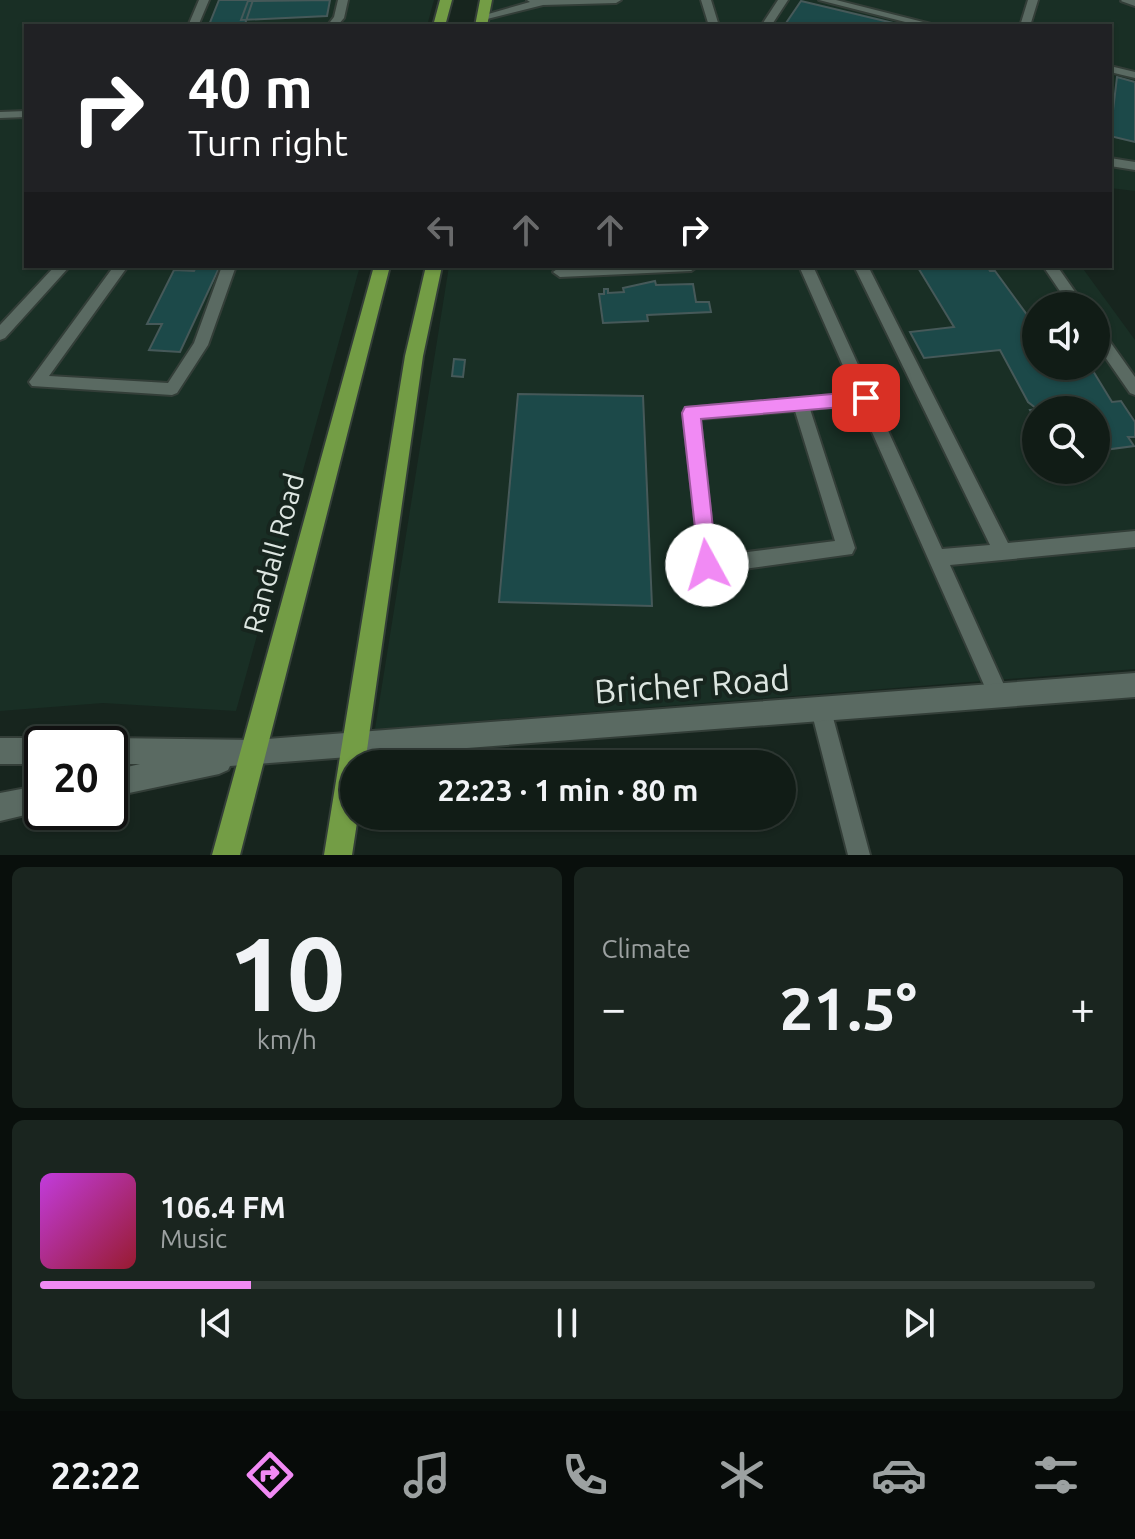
<!DOCTYPE html>
<html lang="en">
<head>
<meta charset="utf-8">
<style>
	:root { --surface:#111c16; --page:#1a251f; --text:#f1f3f6; --muted:#9ca1a1; --line:#303a35; --accent:#f18af4 }
	body { margin:0; font-family:Ubuntu,sans-serif; background:var(--page); color:var(--text); height:100vh; display:flex; flex-direction:column; font-size:30px; white-space:nowrap }
	* { box-sizing:border-box; margin:0 }
	p { font-size:26px; color:var(--muted) }
	.icon { flex:none; width:44px; height:44px; fill:none; stroke:currentColor; stroke-width:2; stroke-linecap:round; stroke-linejoin:round }
	.map { position:relative; height:855px; overflow:hidden }
	.panel { display:flex; flex-direction:column; gap:12px; padding:12px; background:#090f0c; flex:1 }
	.panel>* { flex:none }
	.top-card { position:absolute; left:24px; top:24px; width:1088px; height:244px; border-radius:0px; box-shadow:0 2px 6px #0004,0 0 0 2px var(--line); background:#202124; color:#fff; overflow:hidden }
	.controls { position:absolute; left:1022px; top:292px; display:grid; gap:16px }
	.controls a { display:grid; place-items:center; width:88px; height:88px; border-radius:50%; background:var(--surface); box-shadow:0 2px 6px #0004,0 0 0 2px var(--line); font-size:40px }
	.speed { position:absolute; left:24px; top:726px; display:flex; gap:16px; font-size:40px; font-weight:700; text-align:center }
	.speed>* { display:grid; place-content:center; width:104px; height:104px; border-radius:50%; background:var(--surface); box-shadow:0 2px 6px #0004,0 0 0 2px var(--line); line-height:1 }
	.speed .limit { border:4px solid #111; border-radius:12px; background:#fff; color:#111 }
	.pin { position:absolute; display:grid; place-items:center; width:68px; height:68px; color:#fff; margin:-34px; border-radius:16px; box-shadow:0 4px 12px #0006 }
	.me { position:absolute; width:88px; margin:-44px; rotate:354deg; stroke-linejoin:round; filter:drop-shadow(0 0 6px #0008) }
	.turn { display:flex; align-items:center; gap:28px; height:168px; padding:0 32px; font-size:36px }
	.turn .icon { width:104px; height:104px; stroke-width:2.5 }
	.turn b { display:block; font-size:56px; line-height:68px }
	.lanes { display:flex; align-items:center; height:76px; padding:0 32px; background:#0003; justify-content:center; gap:40px; direction:ltr }
	.lanes .off { opacity:.35 }
	.big { font-size:60px; font-weight:600; line-height:1.1 }
	.panel .widget { flex:1; display:flex; flex-direction:column; justify-content:center; gap:12px; min-width:0; padding:0 28px; border-radius:12px; background:var(--page) }
	.panel .dial { align-items:center; gap:0 }
	.dial b { font-size:104px; line-height:1 }
	.song { display:flex; align-items:center; gap:24px }
	.cover { width:96px; height:96px; border-radius:12px; background:linear-gradient(135deg,hsl(290 70% 55%),hsl(350 70% 35%)) }
	.played { height:8px; border-radius:4px; background:linear-gradient(90deg,var(--accent) 20%,var(--line) 20%) }
	.keys { display:flex; justify-content:space-around; direction:ltr }
	.heat { display:flex; justify-content:space-between; align-items:center; font-size:44px; direction:ltr }
	.panel .tiles { flex:1; display:grid; gap:12px; grid-template-columns:1fr 1fr }
	.widget:last-child { grid-column:span 2 }
	.trip { position:absolute; left:340px; top:750px; width:456px; height:80px; border-radius:40px; background:var(--surface); box-shadow:0 2px 6px #0004,0 0 0 2px var(--line); font-weight:600; line-height:80px; text-align:center }
	.dock { display:flex; height:128px; justify-content:space-around; align-items:center; background:#070b09; color:var(--muted) }
	.dock .icon { width:56px; height:56px }
	.dock .current { color:var(--accent) }
	.dock b { font-size:36px; color:var(--text) }
	.map>svg:first-child { display:block }
	.built { fill:#192f25; fill-rule:evenodd }
	.building { fill:#1c4949; stroke:#465959; stroke-width:2 }
	.lines { fill:none; stroke-linecap:round; stroke-linejoin:round }
	.service-casing { stroke:#333e38; stroke-width:4 }
	.tertiary-casing { stroke:#333e38; stroke-width:4 }
	.primary-casing { stroke:#333e38; stroke-width:4 }
	.service { fill:#5a6a62; fill-rule:evenodd }
	.tertiary { fill:#5a6a62; fill-rule:evenodd }
	.primary { fill:#739d45; fill-rule:evenodd }
	.route { fill:#f18af4; stroke:#9d5a9f; stroke-width:2 }
	.labels { text-anchor:middle; dominant-baseline:central; stroke-width:8; stroke-linejoin:round; paint-order:stroke }
	.street-label { font-size:28px; fill:#dde6e1; stroke:#17251e }
	.near-street-label { font-size:34px; fill:#dde6e1; stroke:#17251e }
</style>
</head>
<body>
<div class="map">
<svg width="1135" height="855" viewBox="0 0 1135 855">
	<rect width="100%" height="100%" fill="#17251e"/>
	<!-- built -->
	<path class="built" d="M0,0h434l-7,26h-401v240h334l-124,445 -133,-8 -103,8z
		M492,0h643v191l-25,-3v-162h-623z
		M449,266h632l54,74v329l-760,60zM1036,306h60v60h-60zM1036,410h60v60h-60z"/>
	<!-- building -->
	<path class="building" d="M219,0h34l-8,24 -36,1z
		M330,0l-3,16 -86,4 7,-19z
		M801,1l105,25h-122z
		M1117,77l18,5v60l-25,-6z
		M917,266h70l3,5h5l41,56v39h54l22,36 9,-1 14,21v15h-7l6,9 -38,5v-41h-60v10l-6,-10 7,-1 -9,-7 -28,-52 -76,8 -14,-26 44,-5z
		M196,267l23,1 -39,84 -31,-2 13,-26h-15l27,-54 20,1z
		M655,281l1,4 37,-1 3,18h13l2,10 -64,3 1,6 -45,2 -4,-29h5v-5h4v4l16,-1 -1,-4z
		M454,359l11,1 -2,17 -11,-1z
		M518,394l125,2 9,210 -153,-4z"/>
	<g class="lines">
		<!-- service casing -->
		<g class="service-casing">
			<path id="service" d="M199,0h10l-11,26h-10z
				M338,0h10l-4,18 -7,8h-10l7,-9z
				M527,0h94l-5,3 -73,2 -60,15 -5,-3 52,-15z
				M701,0h10l8,26h-10z
				M778,0h10l-17,26h-10z
				M819,0h17l103,26h-18z
				M1028,0h10l-8,26h-10z
				M1135,0v6l-14,-5 1,-1z
				M1110,66l25,6v6l-25,-6z
				M26,111v6l-26,1v-6z
				M1110,158l25,4v8l-25,-4z
				M55,266h15l-65,72 -5,2v-15z
				M114,266h14l-79,110 119,7 26,-40 28,-77h14l-28,79 -31,48 -5,2 -140,-9 -3,-4 3,-4z
				M584,266h114l-7,5 -131,6 -7,-5 7,-5z
				M799,266h14l129,283 48,-4 -136,-279h14l140,277 127,-12v16l-185,18 59,131 -3,7 -7,3 -7,-3 -132,-298 -50,4 45,139 -3,6 -145,20 -6,-3 -18,-158 2,-5 170,-15zM795,411l40,130 -120,15 -15,-137z
				M1043,266h14l28,40h-15z
				M1096,327l5,2 34,48v18l-5,-2 -34,-49z
				M821,700l7,3 3,7 39,145h-22l-37,-145 3,-7z"/>
		</g>
		<!-- tertiary casing -->
		<g class="tertiary-casing">
			<path id="tertiary" d="M1135,673v24l-905,69 -2,4 -9,4 -109,23v-26l30,-7h-30v-20h-10l10,-6 144,2z
				M0,738h42l10,6h-10v20h-42z
				M42,785v26l-42,10v-28z"/>
		</g>
		<!-- primary casing -->
		<g class="primary-casing">
			<path id="primary" d="M440,0h12l-7,26h-12z
				M480,0h12l-5,26h-12z
				M374,266h16l-150,589h-28z
				M426,266h16l-19,90 -58,408h-11v52h4l-6,39h-28l81,-499z"/>
		</g>
		<!-- service -->
		<use href="#service" class="service"/>
		<!-- tertiary -->
		<use href="#tertiary" class="tertiary"/>
		<!-- primary -->
		<use href="#primary" class="primary"/>
	</g>
	<!-- route -->
	<path class="route" d="M866,391l8,7 -8,7 -165,14 16,146 -3,7 -7,3 -7,-3 -18,-159 3,-6z"/>
	<g class="labels">
		<!-- street labels -->
		<g class="street-label">
			<text transform="translate(273 553) rotate(-75)">Randall Road</text>
		</g>
		<!-- near-street labels -->
		<g class="near-street-label">
			<text transform="translate(692 684) rotate(-4)">Bricher Road</text>
		</g>
	</g>
</svg>
<div class="controls">
<a><svg class="icon" aria-label="sound" viewBox="0 0 24 24"><path d="M4 9h4l5-4v14l-5-4H4zM17 9q2 3 0 6"/></svg></a>
<a><svg class="icon" aria-label="search" viewBox="0 0 24 24"><circle cx="10" cy="10" r="6"/><path d="M15 15l6 6"/></svg></a>
</div>
<div class="speed"><div class="limit">20</div></div>
<div class="pin" style="left:866px;top:398px;background:#d93025"><svg class="icon" aria-label="arrive" viewBox="0 0 24 24"><path d="M6 21V4h12l-3 4 3 4H6"/></svg></div>
<svg class="me" style="left:707px;top:565px" viewBox="-20 -20 40 40"><circle r="19" fill="#fff"/><path d="M0-13L10 11 0 6-10 11z" fill="#f18af4"/></svg>
<div class="trip">22:23 · 1 min · 80 m</div>
<div class="top-card">
<div class="turn"><svg class="icon" aria-label="right" viewBox="0 0 24 24"><path d="M7 20v-9h11M14 6l5 5-5 5"/></svg><div><b>40 m</b>Turn right</div></div>
<div class="lanes"><svg class="icon off" aria-label="left" viewBox="0 0 24 24"><path d="M17 20v-9H6M10 6l-5 5 5 5"/></svg><svg class="icon off" aria-label="ahead" viewBox="0 0 24 24"><path d="M12 20V5M6 11l6-6 6 6"/></svg><svg class="icon off" aria-label="ahead" viewBox="0 0 24 24"><path d="M12 20V5M6 11l6-6 6 6"/></svg><svg class="icon" aria-label="right" viewBox="0 0 24 24"><path d="M7 20v-9h11M14 6l5 5-5 5"/></svg></div>
</div>
</div>
<section class="panel">
<div class="tiles">
<div class="widget dial"><b>10</b><p>km/h</p></div>
<div class="widget"><p>Climate</p>
<div class="heat"><a>−</a><b class="big">21.5°</b><a>+</a></div>
</div>
<div class="widget">
<div class="song"><i class="cover"></i><div><b>106.4 FM</b><p>Music</p></div></div>
<div class="played"></div>
<div class="keys"><svg class="icon" aria-label="previous" viewBox="0 0 24 24"><path d="M18 5L8 12l10 7zM5 5v14"/></svg><svg class="icon" aria-label="pause" viewBox="0 0 24 24"><path d="M8 5v14M16 5v14"/></svg><svg class="icon" aria-label="next" viewBox="0 0 24 24"><path d="M6 5l10 7-10 7zM19 5v14"/></svg></div>
</div>
</div>
</section>
<nav class="dock">
<b>22:22</b>
<svg class="icon current" aria-label="directions" viewBox="0 0 24 24"><path d="M12 3l9 9-9 9-9-9zM9 14v-3h6M13 9l2 2-2 2"/></svg>
<svg class="icon" aria-label="music" viewBox="0 0 24 24"><path d="M9 18V5l10-2v13"/><circle cx="6" cy="18" r="3"/><circle cx="16" cy="16" r="3"/></svg>
<svg class="icon" aria-label="phone" viewBox="0 0 24 24"><path d="M5 4h4l2 5-3 2q2 4 5 5l2-3 5 2v4C11 20 4 13 5 4z"/></svg>
<svg class="icon" aria-label="climate" viewBox="0 0 24 24"><path d="M12 3v18M4 7l16 10M4 17L20 7"/></svg>
<svg class="icon" aria-label="car" viewBox="0 0 24 24"><path d="M5 17H2v-5l4-1 3-4h7l3 4 3 1v5h-3M9 17h6M6 11h13"/><circle cx="7" cy="17" r="2"/><circle cx="17" cy="17" r="2"/></svg>
<svg class="icon" aria-label="filters" viewBox="0 0 24 24"><path d="M4 7h16M4 17h16"/><circle cx="9" cy="7" r="2"/><circle cx="15" cy="17" r="2"/></svg>
</nav>
</body>
</html>
